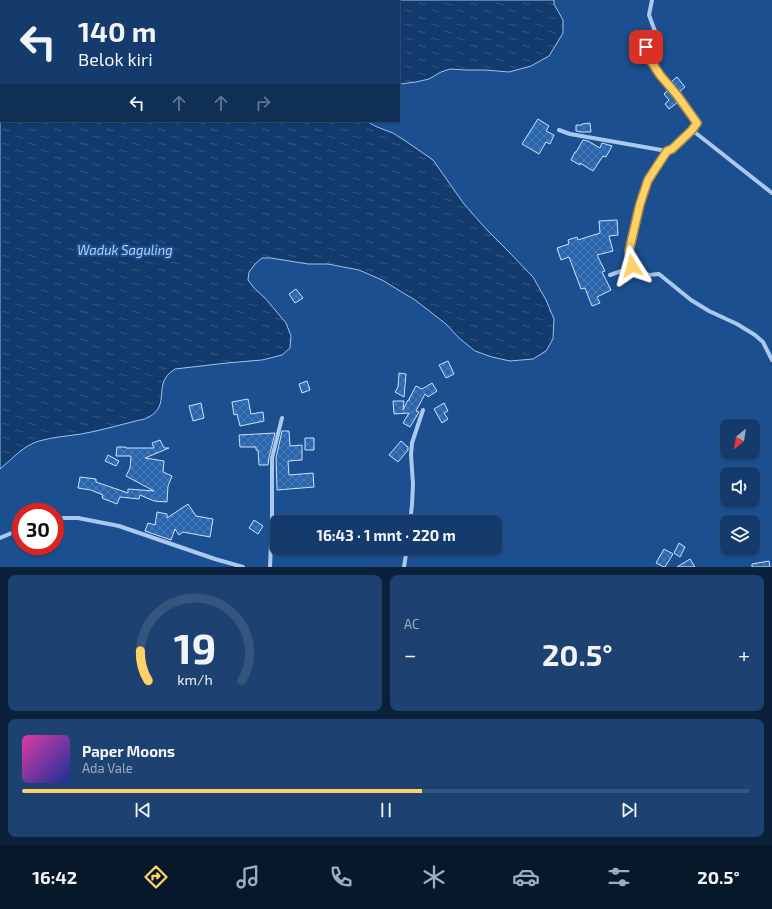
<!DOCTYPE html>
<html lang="id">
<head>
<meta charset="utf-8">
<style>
	:root { --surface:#143b6b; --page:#1d4271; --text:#f1f3f6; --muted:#9dadc1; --line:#33557e; --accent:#ffd166 }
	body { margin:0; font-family:"Exo 2",sans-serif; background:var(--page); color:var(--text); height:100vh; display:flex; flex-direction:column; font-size:15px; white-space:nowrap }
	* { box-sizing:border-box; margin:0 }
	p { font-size:13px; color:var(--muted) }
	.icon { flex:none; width:22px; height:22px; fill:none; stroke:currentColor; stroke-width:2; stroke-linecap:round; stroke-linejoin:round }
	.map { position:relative; height:567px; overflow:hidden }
	.drawer { display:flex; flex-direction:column; gap:8px; padding:8px; background:#0b203b; flex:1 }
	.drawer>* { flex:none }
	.banner { position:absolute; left:0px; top:0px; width:400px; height:122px; box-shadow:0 1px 3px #0004,0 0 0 1px var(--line); background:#143b6b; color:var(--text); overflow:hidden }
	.needle { width:26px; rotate:210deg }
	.tools { position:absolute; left:720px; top:419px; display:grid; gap:8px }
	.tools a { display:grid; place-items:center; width:40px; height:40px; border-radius:8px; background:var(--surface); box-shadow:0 1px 3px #0004,0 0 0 1px var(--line); font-size:20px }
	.speed { position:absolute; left:12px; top:503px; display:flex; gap:8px; font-size:20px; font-weight:700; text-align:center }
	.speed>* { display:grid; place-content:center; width:52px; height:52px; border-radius:50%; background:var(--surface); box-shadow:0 1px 3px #0004,0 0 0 1px var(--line); line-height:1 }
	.speed .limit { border:6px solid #d22; background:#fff; color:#111 }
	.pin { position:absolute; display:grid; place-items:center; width:34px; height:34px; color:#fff; margin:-17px; border-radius:8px; box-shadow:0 2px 6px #0006 }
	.me { position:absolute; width:44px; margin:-22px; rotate:352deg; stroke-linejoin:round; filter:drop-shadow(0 0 3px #0008) }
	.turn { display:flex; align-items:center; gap:14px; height:84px; padding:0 12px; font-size:18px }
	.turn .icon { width:52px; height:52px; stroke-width:2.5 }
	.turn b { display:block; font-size:28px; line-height:34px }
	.lanes { display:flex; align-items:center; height:38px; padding:0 12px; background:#0003; justify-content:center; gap:20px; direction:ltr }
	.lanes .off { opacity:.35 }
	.big { font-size:30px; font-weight:700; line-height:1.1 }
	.drawer .tile { flex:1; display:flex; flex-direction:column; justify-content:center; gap:6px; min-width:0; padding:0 14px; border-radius:8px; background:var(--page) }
	.drawer .dial { align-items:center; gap:0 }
	.dial svg { height:104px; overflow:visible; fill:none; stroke:var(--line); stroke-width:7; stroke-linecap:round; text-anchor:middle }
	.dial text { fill:var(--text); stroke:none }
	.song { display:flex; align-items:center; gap:12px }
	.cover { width:48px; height:48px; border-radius:6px; background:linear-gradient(135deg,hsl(320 70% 55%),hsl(230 70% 35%)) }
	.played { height:4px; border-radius:2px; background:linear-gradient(90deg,var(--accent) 55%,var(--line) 55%) }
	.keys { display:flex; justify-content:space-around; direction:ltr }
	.heat { display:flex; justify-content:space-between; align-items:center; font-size:22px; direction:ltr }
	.drawer .tiles { flex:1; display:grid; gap:8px; grid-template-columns:1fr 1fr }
	.tile:last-child { grid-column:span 2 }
	.trip { position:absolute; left:270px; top:515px; width:232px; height:40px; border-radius:8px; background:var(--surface); box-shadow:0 1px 3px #0004,0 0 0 1px var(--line); font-weight:700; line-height:40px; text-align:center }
	.dock { display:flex; height:64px; justify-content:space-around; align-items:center; background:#08182b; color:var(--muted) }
	.dock .icon { width:28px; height:28px }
	.dock .active { color:var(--accent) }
	.dock b { font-size:18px; color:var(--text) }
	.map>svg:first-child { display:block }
	.water { fill:url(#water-ripples); stroke:#9cc4f0 }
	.building { fill:url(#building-cross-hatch); stroke:#cfe3fa }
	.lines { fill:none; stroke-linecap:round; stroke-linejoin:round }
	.minor { stroke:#a9c9ee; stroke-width:4 }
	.route-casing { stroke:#a68842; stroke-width:10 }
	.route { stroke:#ffd166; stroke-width:7 }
	.labels { text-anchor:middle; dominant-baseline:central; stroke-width:4; stroke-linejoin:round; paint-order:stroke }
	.water-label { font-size:13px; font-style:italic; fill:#b5d3f5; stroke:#1b4f8f }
</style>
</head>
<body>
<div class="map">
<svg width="772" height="567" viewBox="0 0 772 567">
	<defs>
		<pattern id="water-ripples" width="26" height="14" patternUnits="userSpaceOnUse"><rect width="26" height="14" fill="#123a6d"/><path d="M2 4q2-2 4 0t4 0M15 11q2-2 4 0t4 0" fill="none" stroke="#365883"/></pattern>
		<pattern id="building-cross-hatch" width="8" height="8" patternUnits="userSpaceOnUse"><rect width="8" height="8" fill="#2a66ad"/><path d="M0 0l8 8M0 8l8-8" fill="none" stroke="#4a7db9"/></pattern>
	</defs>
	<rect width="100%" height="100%" fill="#1b4f8f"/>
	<!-- water -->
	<path class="water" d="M0,0h554v4l9,16v13l-14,23 -18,10 -22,6 -24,-2h-19l-16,-1 -9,3 -12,7 -13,3 -16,2h-1v-83h-398v120h365l11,6 16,6 14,9 26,18 31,44 23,26 21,21 25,26 13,23 8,19 -1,20 -7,12 -13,8 -23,2 -18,-4 -17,-6 -16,-13 -13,-14 -31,-24 -33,-20 -23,-10 -31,-6h-20l-37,-6h-9l-6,5 -7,9 -1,8 6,8 11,10 21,25 5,13 -1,12 -8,7 -20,5 -35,3 -52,6c-24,15 -3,35 -26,48 -4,3 -12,3 -17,5 -17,4 -33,9 -51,12 -13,2 -28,3 -42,7 -16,5 -26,17 -39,28z"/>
	<!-- building -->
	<path class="building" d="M677,77l8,10 -6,5 -8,-10z
		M668,90l10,12 -9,7 -4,-5 4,-4 -5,-6z
		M538,119l11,7 -3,5 8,4 -4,9 -4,-2 -7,12 -17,-10z
		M590,123l1,9h-10l-5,-1v-6h6v-1z
		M583,140l5,1 12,7 2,-5 10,3 -6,11 -3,-1 -10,15 -13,-8v2l-9,-5 4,-8h1z
		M617,220l1,15 -9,1 4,15 -16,4 8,16 -3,1 9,18 -14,7 3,6 -8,3 -7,-18 -4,1 -12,-32 -8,3 -4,-12 12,-4 -1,-4 9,-3 1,3 22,-7 -1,-12z
		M296,289l7,9 -8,5 -6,-9z
		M448,361l6,13 -8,4 -7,-13z
		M399,373l7,1 -2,23 -9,-5 3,-5z
		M307,381l3,9 -8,3 -3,-9z
		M432,383l5,8 -9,6 -3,-3 -9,17 3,1 -9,15 -7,-4 6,-10 -15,1 -1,-13h11l-1,9 5,-10h2l-1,-1 7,-13 6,3z
		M248,399l3,15 12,-2 1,9 -24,5 -3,-12 -3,1 -2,-13z
		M201,403l3,15 -11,3 -4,-15z
		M444,403l4,8 -4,2 4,6 -6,4 -8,-14z
		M282,431h7l1,15 12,-1v15l-14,1 1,14 24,-2 1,14 -37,3 -1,-32z
		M275,433l-6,24 -1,8h-9l-1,-15h-2v-3h-16l-1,-12z
		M305,438h9v12h-9z
		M160,440l4,8h5l-24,10 19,3 -1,11 9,4 -4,10 -1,16 -13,-1 -14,-6 -1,4 -19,-2 -3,7 -15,-6 1,-3 -12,-5 -13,-2 2,-11 16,2v3l32,11v-4l26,2 -28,-15 4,-8 1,-12h-15l1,-9h9v1h28l-2,-5z
		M401,441l7,6v3l-10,12 -9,-7z
		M108,455l11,6 -3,5 -11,-5z
		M188,504l8,12 17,3 -3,18 -27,-5 -4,3 -4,-6 -4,11 -26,-9 3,-8 7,2 2,-13 10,2v4z
		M254,520l9,6 -5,8 -9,-6z
		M679,543l6,4 -5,10 -6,-4z
		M664,549l9,5 -8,13h-1l-8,-4z
		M690,559l5,8h-18z
		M769,561l1,6h-18v-3z"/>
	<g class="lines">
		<!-- minor -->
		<path class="minor" d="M652,0l-3,15 10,27 -1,3 -12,2 -2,3 16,25 17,20 19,26v4l-4,5 80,63
			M559,130l11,4 97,17 4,-2 21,-19
			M667,151l-19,29 -8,24 -11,47 1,6 8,8 5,7 6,3 10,-1 32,26 18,11 28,13 18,11 8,7 9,18
			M610,275l20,-7 3,-3v-5
			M55,520l6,-2h17l41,8 96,33 28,8
			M410,522l2,-17 1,-21 -2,-29 1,-12 11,-33
			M0,538l21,-9
			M270,567l2,-49v-60l10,-40
			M404,567l3,-19"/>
	</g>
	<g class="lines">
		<!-- route casing -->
		<g class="route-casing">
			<path id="route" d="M632,266l1,-6 -3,-3 -1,-6 11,-47 8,-24 19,-29 5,-2 20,-19 5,-7 -20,-28 -17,-20 -15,-23 -1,-2 2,-3"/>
		</g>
		<!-- route -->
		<use href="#route" class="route"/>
	</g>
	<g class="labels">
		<!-- water labels -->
		<g class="water-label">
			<text x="125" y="250">Waduk Saguling</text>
		</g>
	</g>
</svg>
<div class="tools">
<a><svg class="needle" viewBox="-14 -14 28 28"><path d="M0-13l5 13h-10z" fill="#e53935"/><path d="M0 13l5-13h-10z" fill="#9dadc1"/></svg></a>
<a><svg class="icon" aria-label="sound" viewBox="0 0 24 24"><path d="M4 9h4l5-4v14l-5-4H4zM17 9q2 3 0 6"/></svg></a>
<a><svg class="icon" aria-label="layers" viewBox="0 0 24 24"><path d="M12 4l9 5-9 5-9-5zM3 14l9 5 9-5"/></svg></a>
</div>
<div class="speed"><div class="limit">30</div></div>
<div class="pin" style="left:646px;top:47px;background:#d93025"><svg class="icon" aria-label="arrive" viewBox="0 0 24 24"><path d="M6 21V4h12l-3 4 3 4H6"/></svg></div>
<svg class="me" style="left:632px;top:266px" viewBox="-20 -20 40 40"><path d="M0-17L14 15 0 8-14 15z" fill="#ffd166" stroke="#fff" stroke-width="4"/></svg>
<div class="trip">16:43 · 1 mnt · 220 m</div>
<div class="banner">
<div class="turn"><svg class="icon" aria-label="left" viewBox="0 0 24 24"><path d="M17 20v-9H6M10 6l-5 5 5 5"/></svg><div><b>140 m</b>Belok kiri</div></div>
<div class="lanes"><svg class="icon" aria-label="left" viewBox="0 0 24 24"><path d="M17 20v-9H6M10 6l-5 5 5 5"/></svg><svg class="icon off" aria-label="ahead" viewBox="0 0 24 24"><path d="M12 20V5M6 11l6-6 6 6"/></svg><svg class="icon off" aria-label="ahead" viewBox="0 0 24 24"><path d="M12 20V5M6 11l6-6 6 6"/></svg><svg class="icon off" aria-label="right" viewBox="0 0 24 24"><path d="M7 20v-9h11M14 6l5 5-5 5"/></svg></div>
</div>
</div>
<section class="drawer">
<div class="tiles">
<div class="tile dial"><svg viewBox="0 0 100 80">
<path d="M14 69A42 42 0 1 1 86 69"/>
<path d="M14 69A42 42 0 0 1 8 46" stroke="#ffd166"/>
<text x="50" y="56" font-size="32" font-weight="700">19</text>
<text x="50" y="72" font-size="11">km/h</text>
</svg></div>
<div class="tile"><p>AC</p>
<div class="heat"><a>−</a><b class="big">20.5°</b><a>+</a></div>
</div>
<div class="tile">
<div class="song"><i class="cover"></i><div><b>Paper Moons</b><p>Ada Vale</p></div></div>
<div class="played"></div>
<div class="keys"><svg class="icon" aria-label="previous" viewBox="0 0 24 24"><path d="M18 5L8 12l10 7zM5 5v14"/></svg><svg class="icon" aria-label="pause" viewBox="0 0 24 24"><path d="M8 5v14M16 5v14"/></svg><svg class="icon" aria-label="next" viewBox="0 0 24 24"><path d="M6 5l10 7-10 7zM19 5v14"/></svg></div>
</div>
</div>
</section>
<nav class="dock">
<b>16:42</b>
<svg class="icon active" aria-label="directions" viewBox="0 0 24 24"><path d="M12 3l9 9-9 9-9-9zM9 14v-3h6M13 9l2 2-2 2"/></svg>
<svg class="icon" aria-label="music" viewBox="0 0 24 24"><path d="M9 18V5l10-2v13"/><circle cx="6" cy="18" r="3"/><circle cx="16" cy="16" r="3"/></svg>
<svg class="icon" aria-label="phone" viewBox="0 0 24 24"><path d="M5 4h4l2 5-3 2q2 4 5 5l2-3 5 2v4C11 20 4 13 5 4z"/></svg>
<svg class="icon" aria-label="climate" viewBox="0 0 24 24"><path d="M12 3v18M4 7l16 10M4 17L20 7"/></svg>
<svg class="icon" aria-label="car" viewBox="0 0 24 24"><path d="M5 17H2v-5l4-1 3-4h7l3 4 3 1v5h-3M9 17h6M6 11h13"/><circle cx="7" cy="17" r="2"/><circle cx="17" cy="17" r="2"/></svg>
<svg class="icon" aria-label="filters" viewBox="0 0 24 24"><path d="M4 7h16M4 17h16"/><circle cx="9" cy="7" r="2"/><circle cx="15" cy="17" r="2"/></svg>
<b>20.5°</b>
</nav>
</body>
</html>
